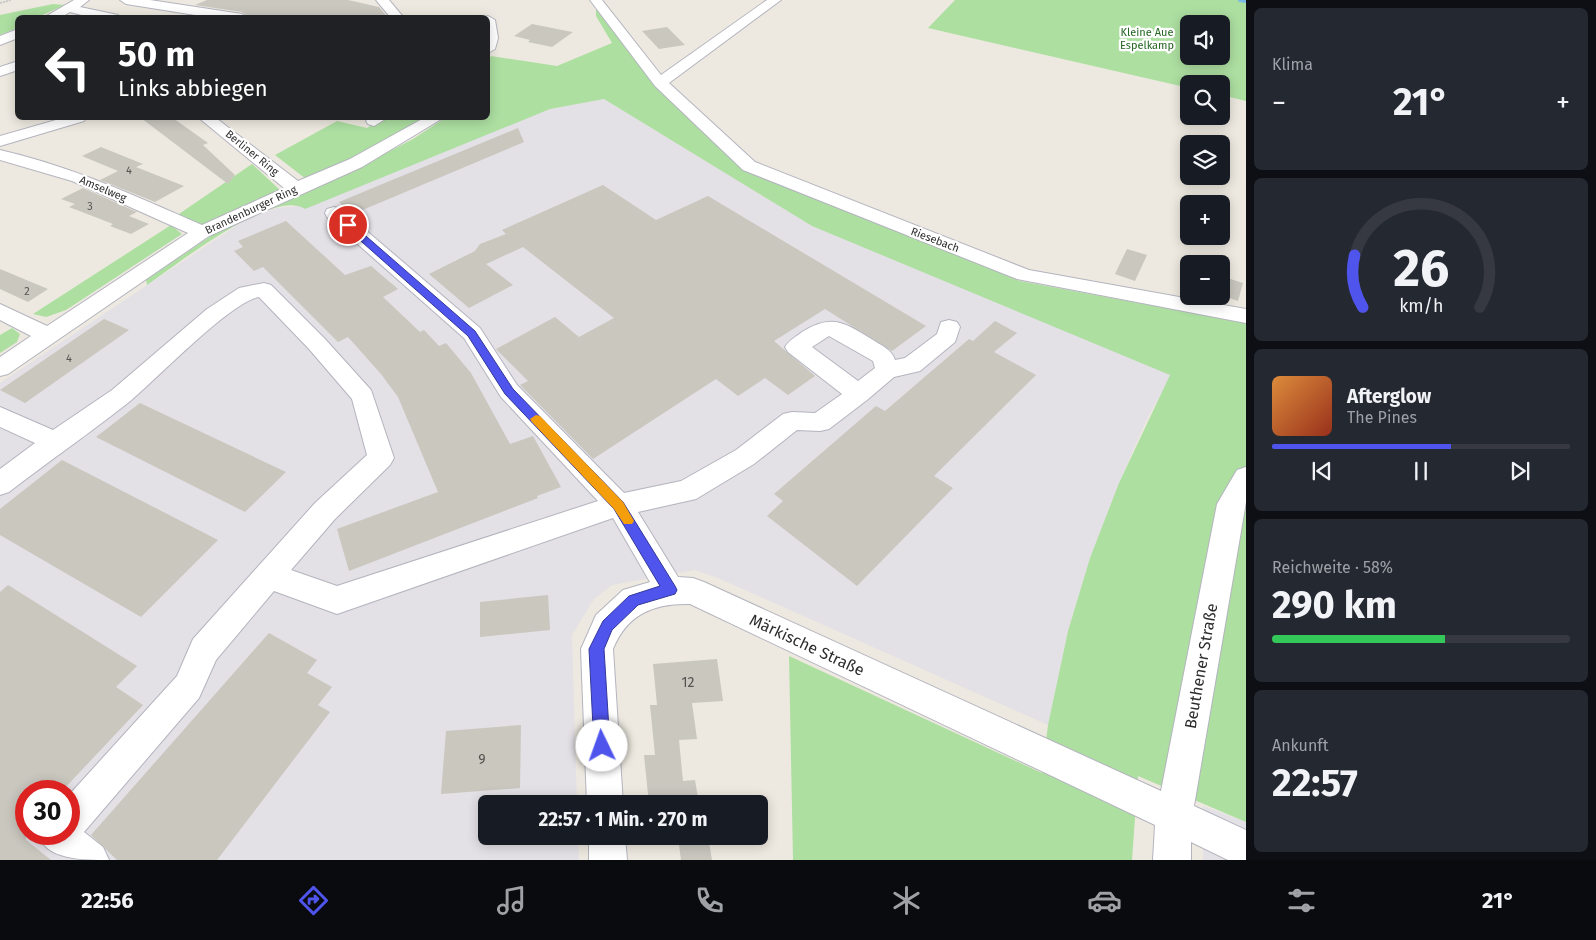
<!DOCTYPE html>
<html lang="de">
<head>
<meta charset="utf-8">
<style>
	:root { --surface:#171b24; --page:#242831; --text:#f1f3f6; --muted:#9ea1a6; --line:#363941; --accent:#4e54ec }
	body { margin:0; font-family:"Fira Sans",sans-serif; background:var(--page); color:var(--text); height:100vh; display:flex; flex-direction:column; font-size:19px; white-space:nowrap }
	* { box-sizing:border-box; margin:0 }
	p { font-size:16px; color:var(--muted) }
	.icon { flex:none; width:28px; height:28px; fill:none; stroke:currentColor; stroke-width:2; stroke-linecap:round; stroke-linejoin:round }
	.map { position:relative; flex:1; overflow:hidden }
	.panel { display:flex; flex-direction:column; gap:8px; padding:8px; background:#0d0f14; width:350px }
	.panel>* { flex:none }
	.banner { position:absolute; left:15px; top:15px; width:475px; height:105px; border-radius:8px; box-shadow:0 2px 12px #0003; background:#202124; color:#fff; overflow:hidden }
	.fabs { position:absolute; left:1180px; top:15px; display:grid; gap:10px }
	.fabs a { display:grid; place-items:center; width:50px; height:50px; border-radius:8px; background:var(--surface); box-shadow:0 2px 12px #0003; font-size:25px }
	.speed { position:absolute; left:15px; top:780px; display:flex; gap:10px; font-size:25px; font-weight:700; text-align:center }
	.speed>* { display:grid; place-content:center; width:65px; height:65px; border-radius:50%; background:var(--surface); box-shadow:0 2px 12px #0003; line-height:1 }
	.speed .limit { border:8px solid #d22; background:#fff; color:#111 }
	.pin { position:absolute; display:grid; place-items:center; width:42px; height:42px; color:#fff; margin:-21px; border:2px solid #fff; border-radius:50%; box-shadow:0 1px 5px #0007 }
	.me { position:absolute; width:55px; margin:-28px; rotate:357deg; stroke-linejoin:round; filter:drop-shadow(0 0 4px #0008) }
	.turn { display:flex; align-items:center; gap:18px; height:105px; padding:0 20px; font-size:22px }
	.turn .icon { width:65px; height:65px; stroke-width:2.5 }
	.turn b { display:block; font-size:35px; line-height:42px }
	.big { font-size:38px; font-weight:700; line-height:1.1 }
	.panel .widget { flex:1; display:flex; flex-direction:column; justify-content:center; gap:8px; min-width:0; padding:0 18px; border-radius:8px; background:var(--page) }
	.panel .dial { align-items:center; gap:0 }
	.dial svg { height:130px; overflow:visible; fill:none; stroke:var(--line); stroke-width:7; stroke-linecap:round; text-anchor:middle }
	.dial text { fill:var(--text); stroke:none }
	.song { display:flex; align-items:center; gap:15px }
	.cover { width:60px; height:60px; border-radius:8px; background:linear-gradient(135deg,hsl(30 70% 55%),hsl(10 70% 35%)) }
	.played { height:5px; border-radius:2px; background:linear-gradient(90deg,var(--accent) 60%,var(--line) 60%) }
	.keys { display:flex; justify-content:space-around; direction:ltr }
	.heat { display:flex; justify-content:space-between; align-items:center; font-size:28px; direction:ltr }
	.charge { height:8px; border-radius:4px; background:linear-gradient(90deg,#34c759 58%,var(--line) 0) }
	.trip { position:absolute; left:478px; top:795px; width:290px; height:50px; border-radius:8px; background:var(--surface); box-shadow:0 2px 12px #0003; font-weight:700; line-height:50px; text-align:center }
	.tabs { display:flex; height:80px; justify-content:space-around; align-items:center; background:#090b0e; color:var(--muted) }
	.tabs .icon { width:35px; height:35px }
	.tabs .on { color:var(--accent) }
	.tabs b { font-size:22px; color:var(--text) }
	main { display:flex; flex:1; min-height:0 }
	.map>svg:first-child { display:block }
	.industrial { fill:#e3e0e6; fill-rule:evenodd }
	.green { fill:#addfa1; fill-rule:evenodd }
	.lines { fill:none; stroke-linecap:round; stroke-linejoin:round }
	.stream { stroke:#7cbae6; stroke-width:4 }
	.building { fill:#c9c7be }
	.minor-casing { stroke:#b4b4bf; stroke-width:2 }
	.path { stroke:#c8c8c8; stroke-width:2; stroke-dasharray:2 1; stroke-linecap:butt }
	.minor { fill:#fff; fill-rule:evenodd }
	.route { fill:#4e54ec; stroke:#333799 }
	.slow { fill:#f59e0b }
	.labels { text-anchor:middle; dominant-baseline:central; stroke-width:4.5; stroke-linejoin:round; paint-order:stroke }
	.far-park-label { font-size:11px; fill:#256521; stroke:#fff }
	.far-street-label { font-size:11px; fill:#2d2d2d; stroke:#fff }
	.number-label { font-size:11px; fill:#545451 }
	.near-number-label { font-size:14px; fill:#545451 }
	.near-street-label { font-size:16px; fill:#2d2d2d; stroke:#fff }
</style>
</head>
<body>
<main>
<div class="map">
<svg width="1246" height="860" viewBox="0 0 1246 860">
	<rect width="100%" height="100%" fill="#ede9e0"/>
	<!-- industrial -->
	<path class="industrial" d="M604,99l208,127 359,149 -25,46 -27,62 -29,75 -22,73 -20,94 -330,-147 -23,-8 -83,15 -18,14 -22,36 5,169h-91v32h92l1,24h-579v-477l254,-169 23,-6 23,-2 250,-97zM26,791h43v43h-43z
		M1203,806l43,16v38h-43z"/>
	<!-- green -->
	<path class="green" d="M955,0h291v101l-25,-6v-11h-32v4l-261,-60zM1189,24h32v32h-32z
		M53,4l12,1 -27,12 -20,1 -1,10 -17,7v-20z
		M596,9l57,71 93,87 274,114 226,42v499l-108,-46 -6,84h-339l-4,-204 253,117 6,-48 20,-94 22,-73 29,-75 51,-108 -358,-149 -208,-127 -54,10 -245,100c-31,-22 -130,57 -158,76l-1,-5 81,-55 132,-58 54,-28 32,-21h43v-56l3,-6 66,10 55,-23 -16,-27z
		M383,118h43l-28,18 -92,43 -31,-24 62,-34 30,7z
		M252,164l28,26 -80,36 -24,-10z
		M171,225l11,9 -116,76 -20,7 -13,-3z
		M12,328l8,6 -3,8 -17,11v-18z"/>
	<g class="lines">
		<!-- stream -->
		<path class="stream" d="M1240,0l6,1"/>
	</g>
	<!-- building -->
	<path class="building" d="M207,0h141l31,7 9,11h-138l-8,-6 -47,-7z
		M532,24l35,7 6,1 -21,15 -24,-5 2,-2 -16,-4z
		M667,27l18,18 -26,4 -17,-18z
		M141,118h32l35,25 -5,2 32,30 -7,9z
		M518,128l6,14 -171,72 -14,-12z
		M101,147l42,17 -7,3 48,19 -29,16 -55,-22 18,-9 -36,-15z
		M603,185l53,35 52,-24 218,130 -34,25 -67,-42 -51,32 41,35 -27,19 -23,-17 -27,18 -22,-17 -123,80 -73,-74 8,-4 -32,-32 59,-32 24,20 35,-19 -91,-71 -37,17 27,21 -44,23 -40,-34 46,-23 5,-7 26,-10 -4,-4z
		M83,188l54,24 -8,4 20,8 -18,10 -21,-8 3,-2 -44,-17 6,-3 -14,-5z
		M286,221l59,54 26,-9 27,23 -15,8 37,35 4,-2 15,16 7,-3 25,30 39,71 23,-8 28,51 -24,9 1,2 -189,73 -12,-42 101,-37 -40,-95 -17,-23 -33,-37 -10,5 -75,-75 -9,4 -20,-20 9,-4 -5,-6z
		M1127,249l20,6 -12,26 -20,-7z
		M0,269l48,20 -20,13 -28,-13z
		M1221,276l22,7 -5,18 -17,-6z
		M104,319l25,11 -104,73 -25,-13z
		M995,321l22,12 -23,19 42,23 -102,101 19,12 -96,98 -90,-70 16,-15 -9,-7 102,-88 9,5 84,-72 4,2z
		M140,403l146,69 -41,40 -149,-75z
		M62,460l156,80 -77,77 -141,-82v-26z
		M8,585l129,81 -21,21 27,18 -81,86h-36v49l25,20h-51v-268z
		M548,595l2,35 -70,7v-35z
		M269,633l48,27 -10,13 25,14 -14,18 12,7 -113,148h-100l-26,-25z
		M717,659l6,42 -31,2 5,36 -18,1 4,41 12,-1 4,24h-50l-5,-49h11l-5,-50h7l-4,-41z
		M521,725l-1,63 -79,6 5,-63z
		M709,842l3,18h-31l-2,-15z"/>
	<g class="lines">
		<!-- minor casing -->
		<g class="minor-casing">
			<path id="minor" d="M74,0h15l-9,7 38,8 1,3h-26l-23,-6 -10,6h-17z
				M120,0h30l92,14 6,4h-34l-88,-14z
				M376,0h13l15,18h-13z
				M590,0h12l59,75 106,-75h14l-112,83 86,79 274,108 217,39v14l-229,-44 -274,-109 -88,-84z
				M488,16l7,4 3,18 -3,11 -7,4v-35h-5z
				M18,29v9l-18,7v-9z
				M18,61v9l-18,6v-9z
				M63,118h23l-2,3 -84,25v-10z
				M199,118h17l82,63 52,-22 74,-41h19l-81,49 -153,69 -201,138 -8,2v-19l31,-21 -31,-16v-16l47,22 141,-93 -116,-52 -72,-21v-10c71,16 135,46 202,75l82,-37z
				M368,118h19l-13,8 -6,-2 -2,-3z
				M334,207l7,2 139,119 37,57 107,108 57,-12 55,-31 47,-36 9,-2 23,1 27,-19 -54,-42 -3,-5c4,-7 11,-10 17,-15 31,-19 43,-9 71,8 9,6 19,10 22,20l10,-2 32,-24 4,-12 8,-2 8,2 3,5 -5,15 -35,29 -26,6 -27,23 -38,29 -9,2 -23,-1 -43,34 -58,35 -58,13 40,65 15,1 11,4 457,209 56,-287 20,-34 9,-3v35l-52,304 52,24v30h-18l-37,-18v18h-38l2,-35 -465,-221c-36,-1 -63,10 -77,45l10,155h-36l-6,-155 15,-34 27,-25 27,-8 -37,-64 -276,96 -63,-23 -58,69 -17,38 -115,134 19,15 6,13c-25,0 -65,0 -70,-26h30v-39l108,-119 16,-37 122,-136 52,-48 -15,-56 -43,-50 -50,-52c-29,5 -103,83 -130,105 -39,31 -80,59 -120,90l-9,3v-26l35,-26 -35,-16v-20l53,23 59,-40 95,-81 32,-21 25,-5 7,2 54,54 46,51 23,68 -4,7 -55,54 -44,51 46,16 261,-85 -97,-104 -37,-59 -137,-121 -2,-4 2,-4zM829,336l44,25 2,7 -17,13 -46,-34z
				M589,836h36l2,24h-38z"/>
		</g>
		<!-- path -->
		<path class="path" d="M0,3l11,-3"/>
		<!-- minor -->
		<use href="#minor" class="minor"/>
	</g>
	<!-- route -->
	<path class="route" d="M345,223h6l124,108 38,58 110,113 52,84 2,4 -2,4 -37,11 -26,25 -8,19 6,97 -2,5 -6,3 -5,-3 -3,-5 -5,-97 14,-28 26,-25 31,-10 -46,-77 -109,-115 -37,-58 -123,-109z"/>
	<!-- slow -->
	<path class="slow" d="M536,415l4,1 83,86 11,19 -2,3h-8l-10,-15 -82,-87 -2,-3z"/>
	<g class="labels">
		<!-- far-park labels -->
		<g class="far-park-label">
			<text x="1147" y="32">Kleine Aue<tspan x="1147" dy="13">Espelkamp</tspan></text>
		</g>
		<!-- far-street labels -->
		<g class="far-street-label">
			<text transform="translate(252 153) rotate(39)">Berliner Ring</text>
			<text transform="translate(103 189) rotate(23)">Amselweg</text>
			<text transform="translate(251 210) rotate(-25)">Brandenburger Ring</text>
			<text transform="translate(935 240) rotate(21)">Riesebach</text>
		</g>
		<!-- number labels -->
		<g class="number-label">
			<text x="129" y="170">4</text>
			<text x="90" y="206">3</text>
			<text x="27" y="291">2</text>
			<text x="69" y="358">4</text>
		</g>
		<!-- near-number labels -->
		<g class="near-number-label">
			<text x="688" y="682">12</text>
			<text x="482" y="759">9</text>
		</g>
		<!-- near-street labels -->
		<g class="near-street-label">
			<text transform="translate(807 645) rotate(25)">Märkische Straße</text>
			<text transform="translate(1201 666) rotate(-80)">Beuthener Straße</text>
		</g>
	</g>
</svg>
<div class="fabs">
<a><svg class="icon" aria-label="sound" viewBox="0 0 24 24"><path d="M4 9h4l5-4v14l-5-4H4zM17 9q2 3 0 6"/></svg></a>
<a><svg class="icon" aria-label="search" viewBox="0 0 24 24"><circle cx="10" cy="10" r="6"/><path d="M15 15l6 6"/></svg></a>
<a><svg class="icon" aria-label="layers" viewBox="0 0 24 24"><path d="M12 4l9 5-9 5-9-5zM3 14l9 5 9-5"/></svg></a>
<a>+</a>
<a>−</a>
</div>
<div class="speed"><div class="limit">30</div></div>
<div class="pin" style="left:348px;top:225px;background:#d93025"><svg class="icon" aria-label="arrive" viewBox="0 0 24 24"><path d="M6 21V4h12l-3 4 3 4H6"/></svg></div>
<svg class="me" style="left:602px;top:746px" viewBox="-20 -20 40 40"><circle r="19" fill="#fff"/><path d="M0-13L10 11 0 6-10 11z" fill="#4e54ec"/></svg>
<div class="trip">22:57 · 1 Min. · 270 m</div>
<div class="banner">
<div class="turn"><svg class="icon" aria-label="left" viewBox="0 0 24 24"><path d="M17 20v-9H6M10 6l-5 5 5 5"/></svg><div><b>50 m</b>Links abbiegen</div></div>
</div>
</div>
<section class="panel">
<div class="widget"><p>Klima</p>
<div class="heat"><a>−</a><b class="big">21°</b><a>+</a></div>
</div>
<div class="widget dial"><svg viewBox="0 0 100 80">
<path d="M14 69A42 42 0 1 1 86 69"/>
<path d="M14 69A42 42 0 0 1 9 37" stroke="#4e54ec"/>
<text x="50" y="56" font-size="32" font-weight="700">26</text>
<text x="50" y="72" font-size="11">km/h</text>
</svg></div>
<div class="widget">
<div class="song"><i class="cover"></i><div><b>Afterglow</b><p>The Pines</p></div></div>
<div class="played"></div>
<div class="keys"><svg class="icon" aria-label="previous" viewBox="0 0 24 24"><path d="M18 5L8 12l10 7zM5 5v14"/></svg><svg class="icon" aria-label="pause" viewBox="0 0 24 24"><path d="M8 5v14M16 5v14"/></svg><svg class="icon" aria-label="next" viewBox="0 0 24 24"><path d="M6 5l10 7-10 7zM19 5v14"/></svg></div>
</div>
<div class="widget"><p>Reichweite · 58%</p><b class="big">290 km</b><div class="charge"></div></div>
<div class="widget"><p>Ankunft</p><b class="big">22:57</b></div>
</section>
</main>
<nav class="tabs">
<b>22:56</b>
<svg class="icon on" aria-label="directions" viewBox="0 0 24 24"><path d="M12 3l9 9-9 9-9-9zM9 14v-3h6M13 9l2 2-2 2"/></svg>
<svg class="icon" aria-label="music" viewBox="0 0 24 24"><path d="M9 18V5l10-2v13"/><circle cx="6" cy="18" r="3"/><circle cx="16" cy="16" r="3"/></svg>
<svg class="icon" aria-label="phone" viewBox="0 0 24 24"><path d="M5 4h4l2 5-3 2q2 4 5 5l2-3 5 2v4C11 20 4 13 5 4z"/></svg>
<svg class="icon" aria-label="climate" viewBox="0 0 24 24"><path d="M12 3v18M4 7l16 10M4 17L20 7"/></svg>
<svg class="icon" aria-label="car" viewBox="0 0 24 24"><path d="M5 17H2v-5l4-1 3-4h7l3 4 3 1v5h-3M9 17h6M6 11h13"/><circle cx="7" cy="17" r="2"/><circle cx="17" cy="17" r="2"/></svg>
<svg class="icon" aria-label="filters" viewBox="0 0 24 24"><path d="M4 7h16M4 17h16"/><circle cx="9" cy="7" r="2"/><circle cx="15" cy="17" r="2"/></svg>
<b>21°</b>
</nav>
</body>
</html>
